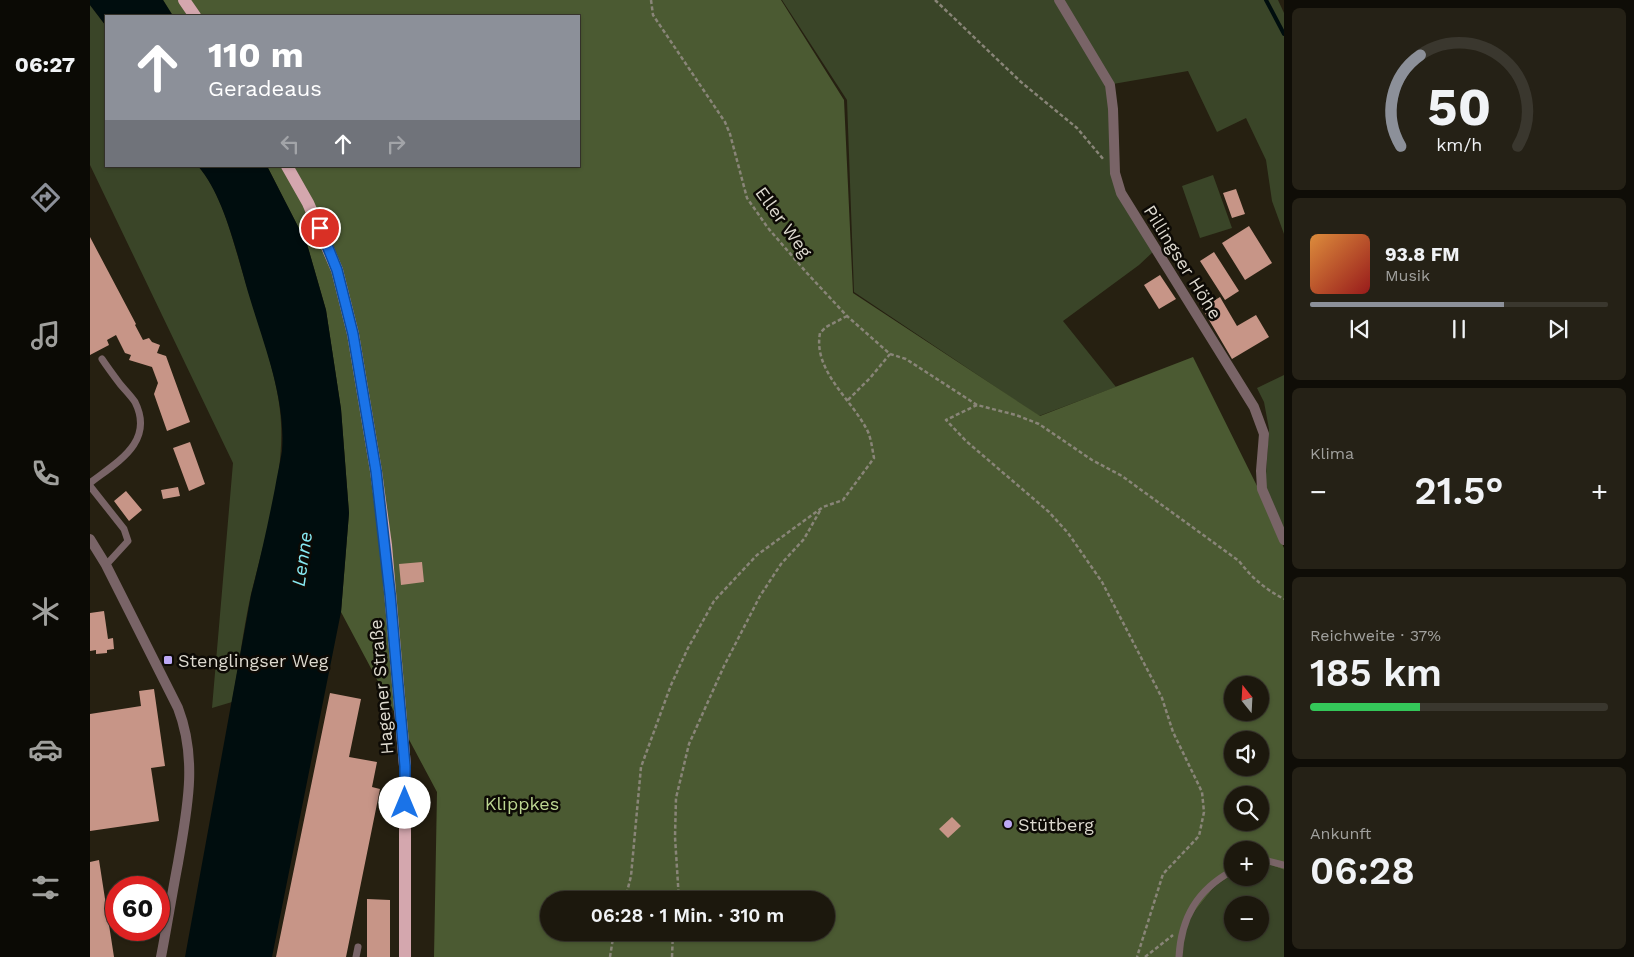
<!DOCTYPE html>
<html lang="de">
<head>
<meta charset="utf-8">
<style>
	:root { --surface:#1c180d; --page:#252116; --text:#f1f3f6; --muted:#a0a09d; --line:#3a372e; --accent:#8c9099 }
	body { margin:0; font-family:"Work Sans",sans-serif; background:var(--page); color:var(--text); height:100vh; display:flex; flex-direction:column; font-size:19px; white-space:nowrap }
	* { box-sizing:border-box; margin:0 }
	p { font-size:16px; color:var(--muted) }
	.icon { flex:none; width:28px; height:28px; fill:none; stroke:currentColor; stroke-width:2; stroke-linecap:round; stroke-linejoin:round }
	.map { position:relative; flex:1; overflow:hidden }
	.drawer { display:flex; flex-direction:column; gap:8px; padding:8px; background:#0f0d07; width:350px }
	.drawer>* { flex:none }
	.guide { position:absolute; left:15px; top:15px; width:475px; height:152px; border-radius:0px; box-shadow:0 1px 4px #0004,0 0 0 1px var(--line); background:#8c9099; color:#fff; overflow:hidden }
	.needle { width:32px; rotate:342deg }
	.controls { position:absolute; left:1134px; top:676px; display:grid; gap:10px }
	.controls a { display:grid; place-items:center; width:45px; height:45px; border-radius:50%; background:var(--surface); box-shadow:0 1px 4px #0004,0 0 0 1px var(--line); font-size:25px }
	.speed { position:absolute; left:15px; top:876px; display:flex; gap:10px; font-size:25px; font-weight:700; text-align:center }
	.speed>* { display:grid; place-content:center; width:65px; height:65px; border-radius:50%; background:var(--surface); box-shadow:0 1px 4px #0004,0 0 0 1px var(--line); line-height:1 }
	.speed .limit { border:8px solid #d22; background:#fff; color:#111 }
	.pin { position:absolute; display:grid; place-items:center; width:42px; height:42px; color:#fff; margin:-21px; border:2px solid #fff; border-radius:50%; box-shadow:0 1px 5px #0007 }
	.me { position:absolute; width:55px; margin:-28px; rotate:0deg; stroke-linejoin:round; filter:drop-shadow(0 0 4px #0008) }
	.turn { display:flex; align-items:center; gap:18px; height:105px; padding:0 20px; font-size:22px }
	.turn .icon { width:65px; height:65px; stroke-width:2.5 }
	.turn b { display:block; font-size:35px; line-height:42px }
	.lanes { display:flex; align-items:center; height:48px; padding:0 20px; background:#0003; justify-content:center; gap:25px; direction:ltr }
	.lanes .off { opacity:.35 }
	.big { font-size:38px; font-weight:600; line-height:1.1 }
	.drawer .widget { flex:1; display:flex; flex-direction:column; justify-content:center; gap:8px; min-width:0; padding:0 18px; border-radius:8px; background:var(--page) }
	.drawer .dial { align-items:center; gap:0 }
	.dial svg { height:130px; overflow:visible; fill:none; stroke:var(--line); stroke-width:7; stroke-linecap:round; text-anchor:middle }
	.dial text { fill:var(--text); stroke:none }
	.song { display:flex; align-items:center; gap:15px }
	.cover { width:60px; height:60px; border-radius:8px; background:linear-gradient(135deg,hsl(30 70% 55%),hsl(0 70% 35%)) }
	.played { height:5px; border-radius:2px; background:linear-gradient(90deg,var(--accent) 65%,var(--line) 65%) }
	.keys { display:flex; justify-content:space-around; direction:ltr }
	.heat { display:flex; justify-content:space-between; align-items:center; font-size:28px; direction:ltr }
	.charge { height:8px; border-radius:4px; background:linear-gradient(90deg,#34c759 37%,var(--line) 0) }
	.trip { position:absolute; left:450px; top:891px; width:295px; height:50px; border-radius:25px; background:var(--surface); box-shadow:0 1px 4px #0004,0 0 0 1px var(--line); font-weight:600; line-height:50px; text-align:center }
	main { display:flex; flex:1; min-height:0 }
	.menu { display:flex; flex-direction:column; width:90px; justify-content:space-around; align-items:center; background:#0b0a05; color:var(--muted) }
	.menu .icon { width:35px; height:35px }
	.menu .active { color:var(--accent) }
	.menu b { font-size:22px; color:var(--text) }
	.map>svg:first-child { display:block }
	.green { fill:#3a4528; fill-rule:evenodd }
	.forest { fill:#4b5a32; fill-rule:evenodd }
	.water { fill:#000d0e }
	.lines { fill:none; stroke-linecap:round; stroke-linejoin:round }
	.stream { stroke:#000d0e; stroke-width:4 }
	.building { fill:#c79587 }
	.path { stroke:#898578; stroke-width:2.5; stroke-dasharray:4 2.5; stroke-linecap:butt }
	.service { stroke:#796467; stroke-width:7 }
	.minor { stroke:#796467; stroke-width:10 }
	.primary { stroke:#d4a7ae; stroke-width:12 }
	.route-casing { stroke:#114b97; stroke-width:12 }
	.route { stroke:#1a73e8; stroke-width:9 }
	.poi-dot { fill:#bda9f5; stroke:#0d0a05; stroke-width:2 }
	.labels { text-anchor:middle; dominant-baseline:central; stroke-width:5; stroke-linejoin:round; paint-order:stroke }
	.street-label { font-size:18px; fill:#ddd9cf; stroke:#0d0a05 }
	.poi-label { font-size:18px; fill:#ddd9cf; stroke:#0d0a05; text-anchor:start }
	.park-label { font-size:18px; fill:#bcd591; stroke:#0d0a05 }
	.water-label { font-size:19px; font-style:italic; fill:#87e9f2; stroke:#0d0a05 }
</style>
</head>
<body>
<main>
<nav class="menu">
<b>06:27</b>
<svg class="icon active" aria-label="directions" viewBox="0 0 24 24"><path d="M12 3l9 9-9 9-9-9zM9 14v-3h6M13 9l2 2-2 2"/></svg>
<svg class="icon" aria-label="music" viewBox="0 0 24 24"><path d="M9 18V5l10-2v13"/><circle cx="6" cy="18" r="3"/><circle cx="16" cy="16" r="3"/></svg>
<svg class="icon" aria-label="phone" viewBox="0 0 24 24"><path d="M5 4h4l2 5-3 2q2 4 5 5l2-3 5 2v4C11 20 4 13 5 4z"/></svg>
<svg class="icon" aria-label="climate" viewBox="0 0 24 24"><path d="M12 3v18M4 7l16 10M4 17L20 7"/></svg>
<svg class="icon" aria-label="car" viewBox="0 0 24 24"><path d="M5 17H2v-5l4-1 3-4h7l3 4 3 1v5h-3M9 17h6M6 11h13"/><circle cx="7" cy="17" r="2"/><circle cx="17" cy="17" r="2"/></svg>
<svg class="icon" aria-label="filters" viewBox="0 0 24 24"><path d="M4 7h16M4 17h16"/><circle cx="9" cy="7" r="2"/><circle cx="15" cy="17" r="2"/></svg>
</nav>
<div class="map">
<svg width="1194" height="957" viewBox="0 0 1194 957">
	<rect width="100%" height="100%" fill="#262011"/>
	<!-- green -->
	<path class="green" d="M692,0h274l51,85 6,88 42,77 -16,15 -76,56 53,66 -77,29 -185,-124 -7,-192z
		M973,0h215l6,13v221l-12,-33 -6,-41 -20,-42 -29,14 -29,-61 -75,13z
		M0,5l16,21v140h92c25,28 35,76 46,111 13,45 35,100 37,146 3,55 -17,118 -30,171 -8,36 -12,72 -19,108l-20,6 21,-245 -143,-298z
		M1123,175l19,53 -32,10 -18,-52z
		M1194,375v159l-19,-45 4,-60 -5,-27 -7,-14z
		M1174,863l20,7v87h-102l4,-31 5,-10 24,-30 17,-11v3h28v-13zM1142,905h28v27h-28z"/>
	<!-- forest -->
	<path class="forest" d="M73,0h618l63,100 9,193 187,123 153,-59 65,131 26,60v322l-20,-7 -4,2v-15h-28v25l-17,11 -24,30 -5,10 -4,31h-748l3,-165 -96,-180 8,-99 -8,-104 -15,-99 -19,-66 -40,-78h312v-150h-406zM1142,685h28v27h-28zM1142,740h28v28h-28zM1142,795h28v27h-28zM459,900h277v32h-277z"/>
	<!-- water -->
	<path class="water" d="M0,0h73l10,16h-67v10l-16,-21z
		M108,166h69l40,78 19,66 15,99 8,104 -8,99 -69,345h-87l66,-362c9,-35 17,-71 24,-107 2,-12 5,-25 7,-37 4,-54 -19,-108 -34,-159 -11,-38 -24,-96 -50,-126z"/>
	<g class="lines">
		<!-- stream -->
		<path class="stream" d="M1176,0l18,34"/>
	</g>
	<!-- building -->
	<path class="building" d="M1146,189l9,25 -13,4 -9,-25z
		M1159,226l23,37 -27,17 -23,-37z
		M0,237l46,87 -1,1 8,15 6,-2 3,4 8,3 -3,8 9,3 24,66 -23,9 -13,-37 4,-11 -6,-16 -23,-7 2,-5 -6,-2 -9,-18 -9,5 2,5 -19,10z
		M1124,252l25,39 -14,9 -25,-39z
		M1070,275l16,24 -17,10 -15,-24z
		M1130,297l17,29 19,-11 13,22 -37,22 -30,-51z
		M100,442l15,42 -16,7 -16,-43z
		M88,487l2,9 -17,3 -2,-9z
		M36,491l16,19 -13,11 -15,-20z
		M332,562l2,20 -23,3 -2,-21z
		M14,611l4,28 5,-1 1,11 -7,1v3l-11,1v-4l-6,1v-38z
		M64,689l11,77 -14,2 8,53 -69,10v-117l51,-8 -2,-15z
		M240,693l31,6 -12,58 28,5 -5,25 8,2 -34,168h-70z
		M862,817l9,9 -13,12 -9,-9z
		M9,860l15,97h-24v-95z
		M277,899l23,1v57h-23z"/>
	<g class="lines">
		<!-- path -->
		<path class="path" d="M561,0l2,15 72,107 5,12 17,64 21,30 38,44 41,44 43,38 16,5 71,46 39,10 23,9 53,36 30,16 117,85c13,17 26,28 45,38
			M845,0l86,82 56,46 27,32
			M758,400l22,-22 20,-24
			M887,405l-31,15 20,21 83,71 19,21 34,49 60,116 11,34 29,60 2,20 -5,24 -36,38 -26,83
			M535,900l6,-24 10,-109 30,-82 17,-37 26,-47 43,-46 66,-48 20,-7 31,-42c-2,-10 -3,-22 -8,-30 -16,-30 -53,-58 -46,-95l6,-6 21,-11
			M589,900l-4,-63 1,-39 13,-54 35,-78 36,-70 21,-32 23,-25 17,-30
			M520,957l4,-25
			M582,957l1,-25
			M1055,957l28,-22"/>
		<!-- service -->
		<path class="service" d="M0,483c27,-21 65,-41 45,-81 -4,-6 -10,-12 -15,-18 -6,-8 -12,-16 -18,-25
			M0,486l34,43 4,12 -22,24
			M1170,861l4,-1 20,5
			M266,957l2,-10
			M1089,957c2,-39 18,-67 53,-86"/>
		<!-- minor -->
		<path class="minor" d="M969,0l51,85 3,24 2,64 6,20 133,214 10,27 -3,37 1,18 22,51
			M0,539l16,26 72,143c20,52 9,102 0,155 -6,31 -11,63 -17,94"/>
		<!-- primary -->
		<path class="primary" d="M94,0l11,16
			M197,166l21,37 29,67 16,64 23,137 10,74 19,221v191"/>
	</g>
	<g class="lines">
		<!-- route casing -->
		<g class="route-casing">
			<path id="route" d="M230,228l17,42 16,64 23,137 14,123 15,172v37"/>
		</g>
		<!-- route -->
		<use href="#route" class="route"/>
	</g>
	<!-- markers -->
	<g class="poi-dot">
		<rect x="73" y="655" width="10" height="10" rx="2.5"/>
		<circle cx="918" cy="824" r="5"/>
	</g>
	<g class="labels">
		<!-- street labels -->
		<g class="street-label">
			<text transform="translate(694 222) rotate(54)">Eller Weg</text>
			<text transform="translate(1093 262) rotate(58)">Pillingser Höhe</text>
			<text transform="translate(291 687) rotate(-95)">Hagener Straße</text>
		</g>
		<!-- poi labels -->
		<g class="poi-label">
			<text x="88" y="660">Stenglingser Weg</text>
			<text x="928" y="824">Stütberg</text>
		</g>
		<!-- park labels -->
		<g class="park-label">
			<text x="432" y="803">Klippkes</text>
		</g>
		<!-- water labels -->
		<g class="water-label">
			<text transform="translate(212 559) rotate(-82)">Lenne</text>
		</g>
	</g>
</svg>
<div class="controls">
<a><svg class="needle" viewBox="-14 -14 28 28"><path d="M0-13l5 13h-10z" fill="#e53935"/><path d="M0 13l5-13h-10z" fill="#a0a09d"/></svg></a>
<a><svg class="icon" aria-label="sound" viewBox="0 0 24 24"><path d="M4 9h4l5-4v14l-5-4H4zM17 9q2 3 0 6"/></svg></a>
<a><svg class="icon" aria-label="search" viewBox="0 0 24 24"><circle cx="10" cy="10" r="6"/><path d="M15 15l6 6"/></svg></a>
<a>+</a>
<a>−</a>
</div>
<div class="speed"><div class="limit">60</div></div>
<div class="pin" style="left:230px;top:228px;background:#d93025"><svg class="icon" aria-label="arrive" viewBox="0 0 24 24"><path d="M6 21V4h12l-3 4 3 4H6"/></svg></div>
<svg class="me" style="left:315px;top:803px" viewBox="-20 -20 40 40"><circle r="19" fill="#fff"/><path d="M0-13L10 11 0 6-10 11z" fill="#1a73e8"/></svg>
<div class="trip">06:28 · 1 Min. · 310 m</div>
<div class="guide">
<div class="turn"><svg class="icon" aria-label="ahead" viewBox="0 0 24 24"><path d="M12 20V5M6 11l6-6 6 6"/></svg><div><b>110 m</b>Geradeaus</div></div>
<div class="lanes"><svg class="icon off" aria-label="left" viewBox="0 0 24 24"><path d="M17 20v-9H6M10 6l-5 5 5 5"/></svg><svg class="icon" aria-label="ahead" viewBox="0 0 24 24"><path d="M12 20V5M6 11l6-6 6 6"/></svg><svg class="icon off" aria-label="right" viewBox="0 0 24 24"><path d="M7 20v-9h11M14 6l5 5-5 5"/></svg></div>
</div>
</div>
<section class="drawer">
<div class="widget dial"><svg viewBox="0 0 100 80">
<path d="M14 69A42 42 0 1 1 86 69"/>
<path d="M14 69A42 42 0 0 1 26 13" stroke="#8c9099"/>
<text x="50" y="56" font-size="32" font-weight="700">50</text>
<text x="50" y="72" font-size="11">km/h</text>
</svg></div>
<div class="widget">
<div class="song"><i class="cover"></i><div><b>93.8 FM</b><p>Musik</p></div></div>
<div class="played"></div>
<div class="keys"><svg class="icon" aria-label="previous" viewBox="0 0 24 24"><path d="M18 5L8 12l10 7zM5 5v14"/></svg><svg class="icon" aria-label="pause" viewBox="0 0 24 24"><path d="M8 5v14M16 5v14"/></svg><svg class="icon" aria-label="next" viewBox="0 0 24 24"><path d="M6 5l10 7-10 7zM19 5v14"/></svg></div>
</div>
<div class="widget"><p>Klima</p>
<div class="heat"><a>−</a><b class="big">21.5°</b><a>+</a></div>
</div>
<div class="widget"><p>Reichweite · 37%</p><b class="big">185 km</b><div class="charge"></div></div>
<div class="widget"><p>Ankunft</p><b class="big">06:28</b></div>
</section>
</main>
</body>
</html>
